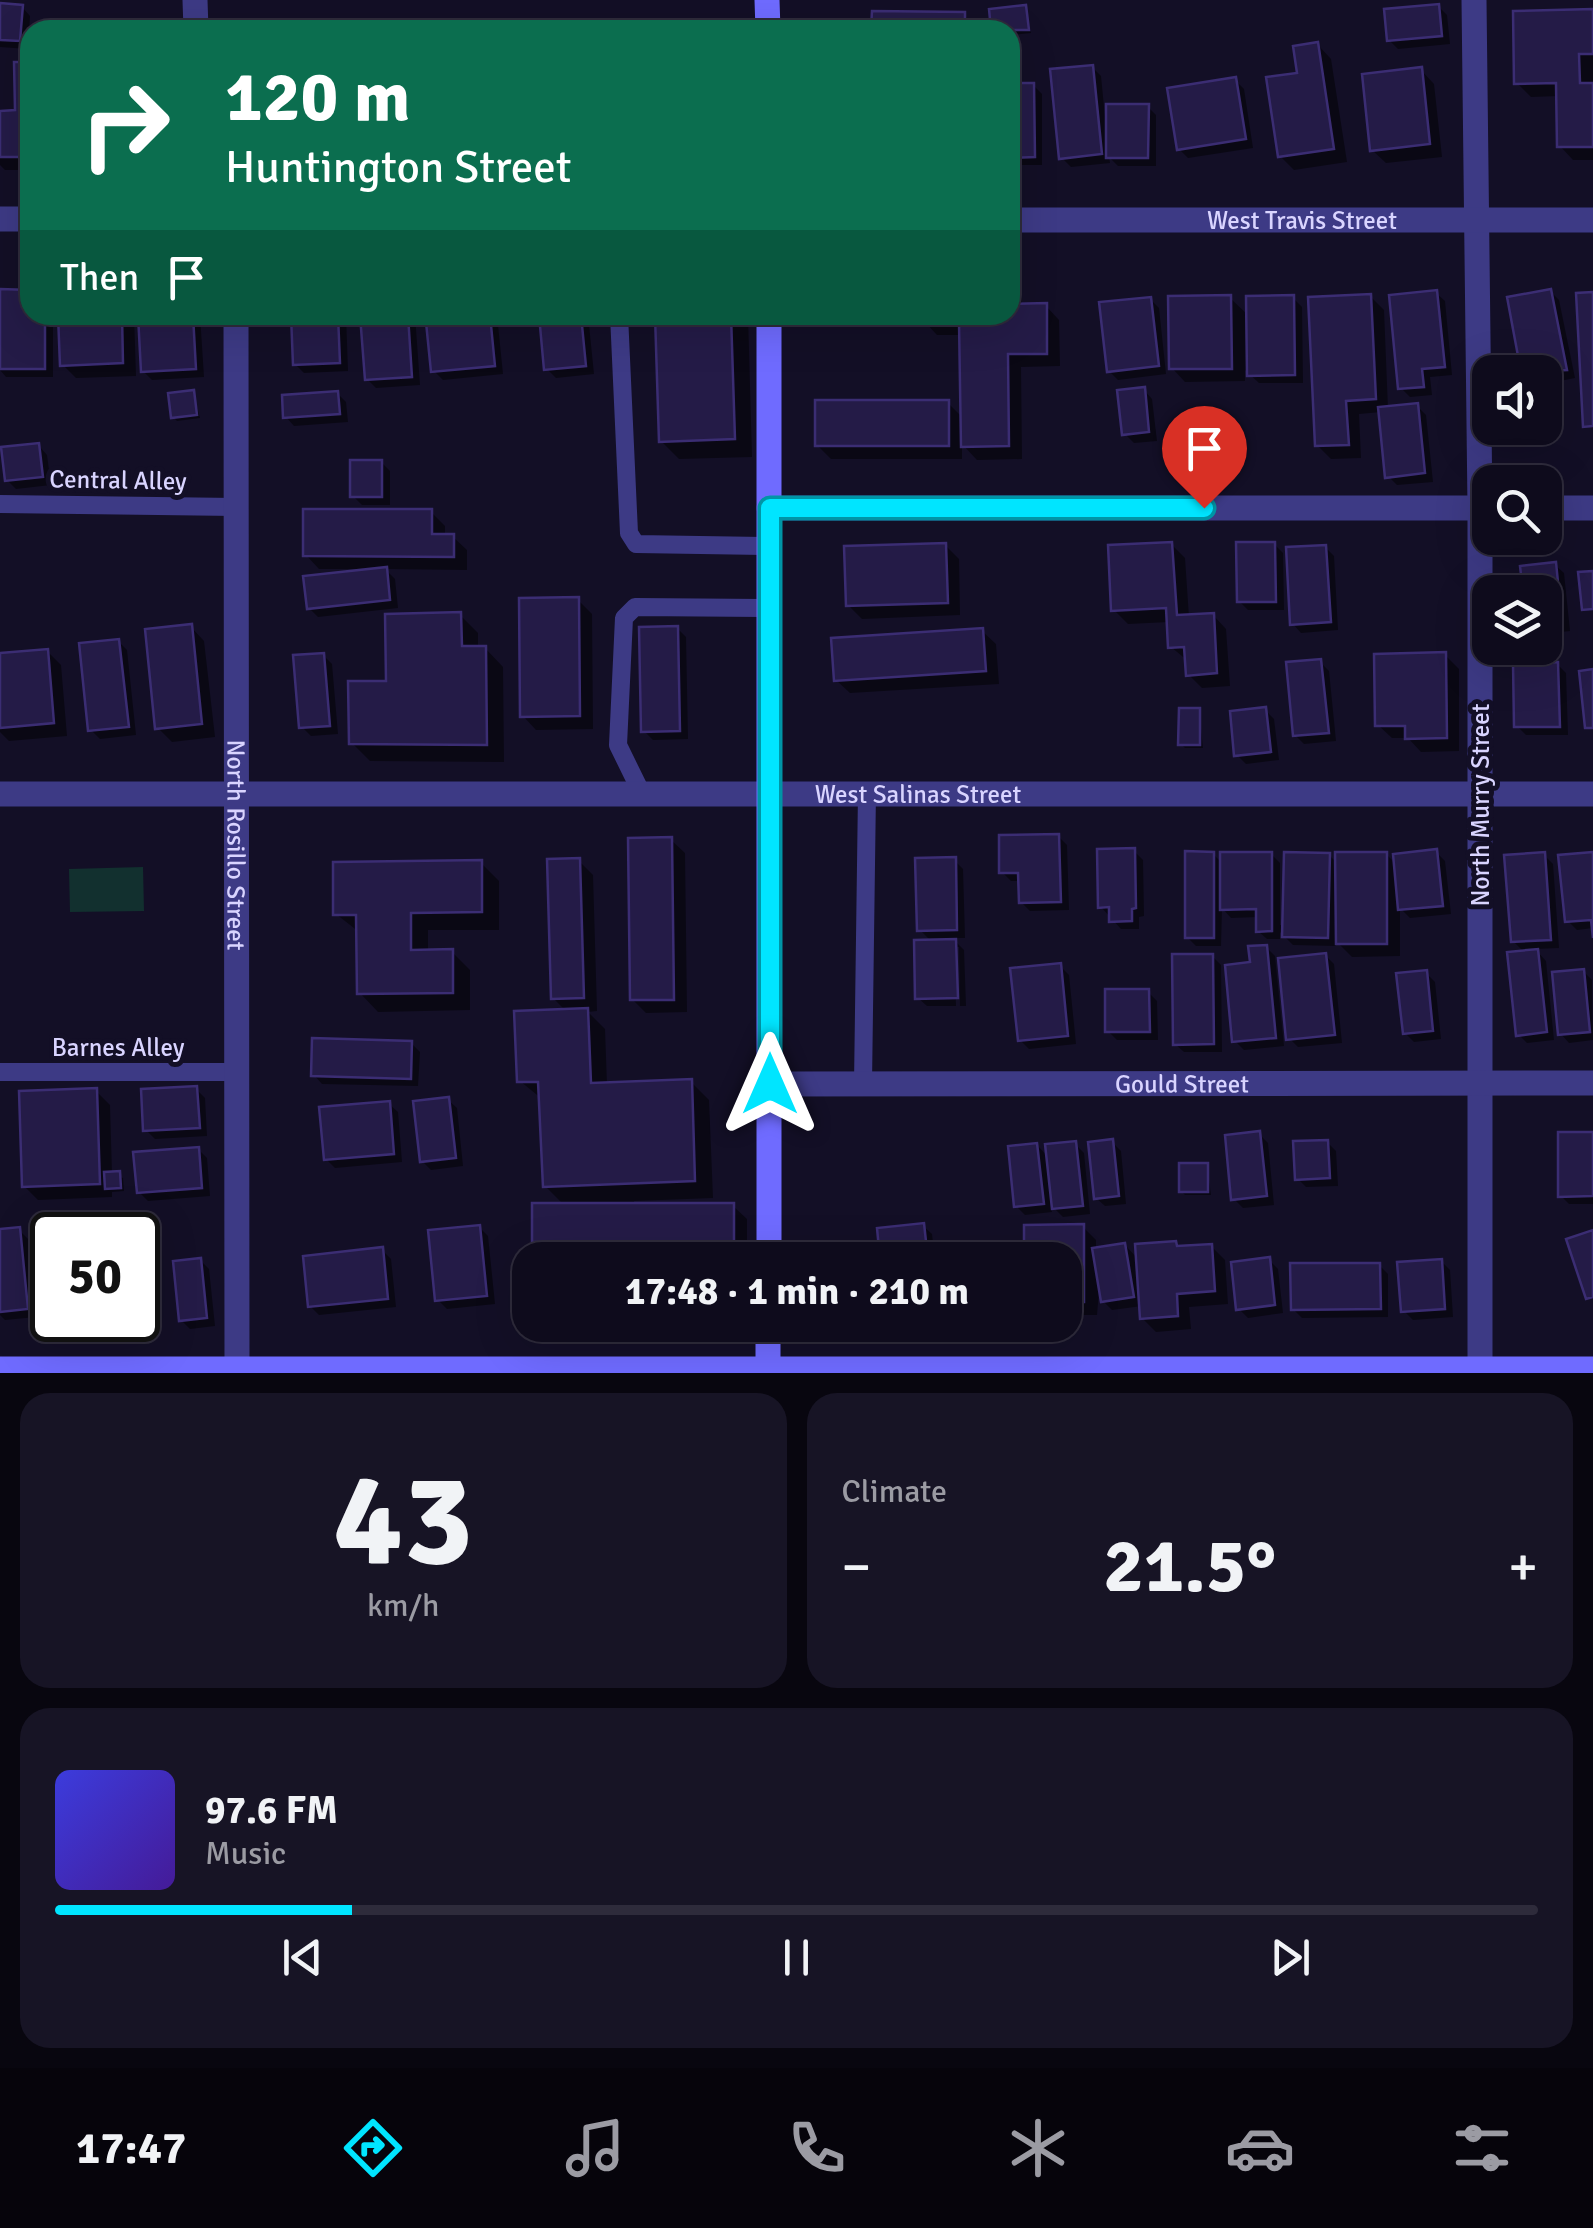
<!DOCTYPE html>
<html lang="en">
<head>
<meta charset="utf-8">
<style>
	:root { --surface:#0e0b1c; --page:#171425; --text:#f1f3f6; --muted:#9b9ba3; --line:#2e2b3b; --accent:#00e5ff }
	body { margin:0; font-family:Signika,sans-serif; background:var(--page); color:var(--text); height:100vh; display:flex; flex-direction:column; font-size:38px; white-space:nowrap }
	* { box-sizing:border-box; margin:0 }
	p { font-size:32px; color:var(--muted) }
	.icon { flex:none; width:55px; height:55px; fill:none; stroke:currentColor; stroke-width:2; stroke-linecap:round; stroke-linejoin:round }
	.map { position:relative; height:1373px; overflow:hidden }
	.drawer { display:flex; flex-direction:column; gap:20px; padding:20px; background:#08060f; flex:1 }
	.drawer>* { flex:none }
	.banner { position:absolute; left:20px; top:20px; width:1000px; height:305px; border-radius:30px; box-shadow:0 10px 40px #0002,0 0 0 2px var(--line); background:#0b6e4f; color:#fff; overflow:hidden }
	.buttons { position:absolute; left:1472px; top:355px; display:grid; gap:20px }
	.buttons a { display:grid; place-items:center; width:90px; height:90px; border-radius:20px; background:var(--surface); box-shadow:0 10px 40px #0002,0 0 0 2px var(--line); font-size:50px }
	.speed { position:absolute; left:30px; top:1212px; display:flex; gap:20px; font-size:50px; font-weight:700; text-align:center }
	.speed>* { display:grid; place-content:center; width:130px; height:130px; border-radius:50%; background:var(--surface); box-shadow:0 10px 40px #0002,0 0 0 2px var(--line); line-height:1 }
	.speed .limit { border:5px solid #111; border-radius:15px; background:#fff; color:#111 }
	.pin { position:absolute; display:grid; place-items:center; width:85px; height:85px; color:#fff; margin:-102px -42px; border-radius:50% 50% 50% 0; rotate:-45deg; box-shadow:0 0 10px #0007 }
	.pin .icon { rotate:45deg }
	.me { position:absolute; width:110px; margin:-55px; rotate:0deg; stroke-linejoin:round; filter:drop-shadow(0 0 8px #0008) }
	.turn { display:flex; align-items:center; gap:35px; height:210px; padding:0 40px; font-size:45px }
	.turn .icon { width:130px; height:130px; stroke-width:2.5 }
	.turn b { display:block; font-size:70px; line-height:85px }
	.then { display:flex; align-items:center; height:95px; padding:0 40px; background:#0003; gap:20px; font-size:38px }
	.big { font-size:75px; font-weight:800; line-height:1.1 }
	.drawer .widget { flex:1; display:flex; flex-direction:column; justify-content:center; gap:15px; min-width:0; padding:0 35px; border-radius:30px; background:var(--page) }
	.drawer .dial { align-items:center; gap:0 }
	.dial b { font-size:130px; line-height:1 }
	.song { display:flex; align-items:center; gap:30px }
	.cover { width:120px; height:120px; border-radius:15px; background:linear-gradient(135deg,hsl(240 70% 55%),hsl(260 70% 35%)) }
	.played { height:10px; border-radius:5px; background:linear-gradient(90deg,var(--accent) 20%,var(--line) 20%) }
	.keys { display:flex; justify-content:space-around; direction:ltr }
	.heat { display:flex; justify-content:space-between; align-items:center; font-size:55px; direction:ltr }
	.drawer .tiles { flex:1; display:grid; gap:20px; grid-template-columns:1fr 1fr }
	.widget:last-child { grid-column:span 2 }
	.trip { position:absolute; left:512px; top:1242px; width:570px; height:100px; border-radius:30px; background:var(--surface); box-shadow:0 10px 40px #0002,0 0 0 2px var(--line); font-weight:800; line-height:100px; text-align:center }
	.dock { display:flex; height:160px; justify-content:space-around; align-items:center; background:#06040b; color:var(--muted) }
	.dock .icon { width:70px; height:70px }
	.dock .active { color:var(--accent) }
	.dock b { font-size:45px; color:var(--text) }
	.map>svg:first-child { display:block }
	.green { fill:#12302f }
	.shadow { fill:#0007 }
	.building { fill:#241b47; stroke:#3b2d73; stroke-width:2.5 }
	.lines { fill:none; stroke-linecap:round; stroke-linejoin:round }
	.lane { stroke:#3d3a85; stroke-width:18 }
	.street { stroke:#3d3a85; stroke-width:25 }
	.secondary { stroke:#6f6bff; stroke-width:25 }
	.route-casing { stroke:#0095a6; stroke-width:25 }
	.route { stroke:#00e5ff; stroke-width:18 }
	.labels { text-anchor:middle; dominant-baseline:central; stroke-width:10; stroke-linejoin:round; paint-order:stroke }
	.street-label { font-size:25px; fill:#d9d4ff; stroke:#130f26 }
</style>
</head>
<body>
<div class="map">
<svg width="1593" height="1373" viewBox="0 0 1593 1373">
	<rect width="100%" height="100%" fill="#130f26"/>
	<!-- green -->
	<path class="green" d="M143,867l1,44 -74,1 -1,-43z"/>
	<!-- shadow -->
	<path class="shadow" d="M0,6l22,1 8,9 -2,33 -28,-2z
		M1438,6l9,9 3,29 -52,5 -9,-9z
		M1025,8l6,25 -21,2v-5h-16z
		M1593,12v148h-20l-13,-14 -1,-50 -28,1 -14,-14z
		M964,15l14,15h-104z
		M1318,45l13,14 16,103 -53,8 -14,-14 19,-81z
		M30,64v106h-25l-5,-5v-52h18z
		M1092,67l9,9 4,41 43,-10 8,8v51h-38l-9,-9 1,6 -39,4 -9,-9z
		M1421,70l13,14 8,73 -56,6 -14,-13z
		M1235,80l9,9 9,59 -65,10 -9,-9z
		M1010,85h23l9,9v71h-32z
		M1010,286l12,12v8h24l13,14 1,46 -39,1 1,92 -45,1 -15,-16v15h-131l-14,-14 131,-42 15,15 -1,-83h-25l-13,-14 -1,-6h87z
		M1550,291l9,9 16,78 -30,6v-12h-21l-14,-73z
		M0,292h30v23h23v62h-47l-6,-7z
		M1436,293l9,8 7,74 -22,2 2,18 -22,2 -9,-9z
		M1370,296l14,14 4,99 29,-3 9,9 7,67 -36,3 -9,-9 -7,-64 -22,2 2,44 -30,1 -14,-14z
		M1230,298l19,18 44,-18 9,9 1,76h-44l-14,-13v11l-60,1 -13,-14z
		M1150,299l9,9 7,66 -48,6 -9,-9z
		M60,315h74l2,61 -60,2 -13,-13z
		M140,315h60l4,62 -52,3 -9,-9z
		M293,315h53l2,56 -44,2 -9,-9z
		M363,315h52l5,70 -44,3 -9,-9z
		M444,315h53l6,59 -60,6 -9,-9z
		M541,315h47l6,59 -38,4 -9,-9z
		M658,315h90l4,142 -73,2 -18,-18z
		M1144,390l8,9 5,42 -23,2 -9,-9z
		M193,392l7,26 -23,3 -4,-4z
		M337,393l9,9 2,20 -54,4 -8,-9z
		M39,446l8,9 4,30 -35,4 -9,-9z
		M381,462l9,9v34h-28l-9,-9z
		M431,512l14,14v11h8l14,13v20l-82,-1 10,10 3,29 -80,9 -9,-9 51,-39h-41l-13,-14z
		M1171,544l14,14 4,59 24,-2 13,14 4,57 -28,2 -14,-14v-13l-17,-14 -2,-25 -41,2 -14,-14z
		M1274,544l9,9 1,57h-36l-9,-9z
		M945,545l14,14 1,56 -98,4 -14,-14z
		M1325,547l9,9 4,74 -37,3 -8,-9z
		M1555,565l9,8 6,58 -25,3v-42h-19l-3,-24z
		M578,600l14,14 1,115 -57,1 -13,-14z
		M460,615l18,18v15h7l18,19 1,95 -134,-1 -18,-18 37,-60z
		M191,627l13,14 11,96 -43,5 -14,-14z
		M677,628l9,9 2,102 -35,1 -9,-9z
		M982,631l14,13 3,40 -149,9 -14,-13z
		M118,641l9,9 9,85 -36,4 -9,-9z
		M47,651l14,14 6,71 -58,5 -9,-9v-77z
		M323,655l9,9 6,70 -27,2 -9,-9z
		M1445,655l14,14v82l-38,1 -13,-14h-16l-14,-13z
		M1320,662l9,9 7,70 -32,3 -9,-9z
		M1557,664l9,9 2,62h-42l-9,-9z
		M1199,710l4,38h-18l-4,-4z
		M1265,710l9,9 5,41 -33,4 -9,-9z
		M1058,836l9,9 2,65 -39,1 -9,-9v-21h-10l-9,-9z
		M671,840l14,13 2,159 -41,1 -14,-14z
		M1134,851l9,9 1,56 -5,1v12h-18l-20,-22z
		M1436,852l9,9 6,53 -41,4 -10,-10v48l-48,1 -16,-16v5l-43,-1 -13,-13v7h-13l-9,-8v-14l-27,1 -9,-10 -1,38h-25l-9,-9 26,-83 9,9 49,-9 9,9v62h4l45,-70 9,9 48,-10 10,10z
		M1593,854v74l-16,2 -9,-9z
		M1544,855l9,9 6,84 -24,1 11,12 8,79 -27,3 -9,-9 7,-81 -12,-12z
		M954,860l9,9 2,69h-13l12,12 2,56h-6l-1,-59h-5l2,59h-29l-9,-8 14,-56 -12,-12z
		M579,861l14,14 4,136 -9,1 17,17 2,56 84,-3 18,18 4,98 -79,3 1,5h98l14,13v36h-178l1,5h-40v55l-7,-61 22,-3 -10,-10 30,-35 -20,-20 -3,-87 -22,-18 46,-70 -13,-13z
		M481,863l18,18v49h-71v22h24l18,18v40l-92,2 -18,-19 -1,-61 -23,-18z
		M1266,947l9,9 9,90 -40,4 -9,-9 17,-76z
		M1325,955l9,9 8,79 -44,4 -9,-9z
		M1212,956l9,9 1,87h-38l-9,-8z
		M1060,966l9,9 7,69 -47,5 -9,-9z
		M1583,971l9,9 1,60 -24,3 -8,-9z
		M1426,973l9,9 6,57 -27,3 -9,-9z
		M1148,992l9,9 1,39h-41l-9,-9z
		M411,1043l9,9 -2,34 -96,-2 -8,-9z
		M196,1089l9,9 2,38 -52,3 -9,-9z
		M96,1091l14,14 2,69 11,4 1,13 -12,1v5l-74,3 -14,-14z
		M448,1100l9,8 6,58 -32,4 -9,-9z
		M389,1104l9,8 4,50 -67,6 -9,-9z
		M1259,1134l9,9 6,62 -31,3 -9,-9z
		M1593,1134v70h-24l-8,-8z
		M1112,1142l9,9 5,53 -21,2 -9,-8z
		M1327,1142l9,9 2,35 -32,1 -8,-8z
		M1075,1144l9,9 6,61 -27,3 -12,-12 1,7 -27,3 -9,-9 21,-61 12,13z
		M198,1149l9,9 3,38 -62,5 -9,-9z
		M1207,1165l4,30h-26l-4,-4z
		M923,1226l9,8 3,26h-52z
		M479,1227l9,9 7,68 -48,5 -9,-9z
		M1083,1227l13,13v9l29,-4 13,14 73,-13 14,14 3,44 -39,3 2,22 -35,3 -14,-14v-12l-30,4 -9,-9 -3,-22 -3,36h-32v-55h-68z
		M19,1230l9,9 2,17 22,-3v61l-18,-13 2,16 -31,3 -5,-5v-83z
		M382,1250l9,9 5,48 -77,8 -9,-9z
		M200,1260l9,9 6,57 -25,3 -9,-9z
		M1269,1260l9,9 5,44 -35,5 -9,-9z
		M1441,1261l9,9 3,47 -40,3 -9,-9z
		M1379,1265l9,9v43l-86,1 -9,-9z"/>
	<!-- building -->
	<path class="building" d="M0,3l23,2 -3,36 -20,-1z
		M1439,4l3,32 -55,5 -3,-32z
		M1026,5l3,25h-38l-2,-21z
		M1593,9v45h-14l1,29h13v64h-36l-1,-64 -42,1 -1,-73z
		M872,11l93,1v18h-94z
		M1318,42l16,107 -56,8 -12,-80 31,-4 -4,-27z
		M14,62h16v95h-30v-46l15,-1z
		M1093,65l9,89 -43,5 -9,-90z
		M1422,67l8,77 -60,7 -8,-77z
		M1236,77l10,62 -69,11 -10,-62z
		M1010,83h24l1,74 -25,1z
		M1106,104h43l-1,54h-42z
		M0,289l30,1v25h15v54h-45z
		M1551,289l16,81 -46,2 -14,-75z
		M1437,290l8,77 -23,2 2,18 -26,2 -9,-94z
		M1593,292v134l-10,1 -7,-134z
		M1371,294l5,105 -30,2 3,44 -34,1 -7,-149z
		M1231,295l1,74h-63l-1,-73z
		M1294,295l1,80 -48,1 -1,-80z
		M1151,297l8,69 -52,6 -8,-70z
		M1047,303v51h-39l1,92 -48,1 -2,-125h-38v-7h89v-11z
		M58,315h64l1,48 -63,3z
		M138,315h55l3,54 -55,3z
		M291,315h47l2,48 -47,2z
		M360,315h48l4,62 -47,3z
		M441,315h49l5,51 -64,6 -5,-50 16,-2z
		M539,315h42l5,51 -42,4z
		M655,315h76l4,124 -76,3z
		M1145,387l4,45 -27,3 -5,-45z
		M194,390l3,25 -26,3 -3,-25z
		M338,391l2,23 -57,4 -1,-23z
		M815,400h134v46h-134z
		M1418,403l7,70 -40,5 -7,-71z
		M39,443l4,34 -38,4 -4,-34z
		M350,460h32v37h-32z
		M303,509h129v25h22v23l-151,-1z
		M1172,542l5,73 37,-2 3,60 -31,3 -2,-29 -16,1 -2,-40 -55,3 -3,-66z
		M1236,542h39l1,60h-39z
		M946,543l2,60 -102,3 -2,-60z
		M1326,545l5,77 -41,3 -4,-78z
		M1556,562l6,61 -17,2v-33h-22l-3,-26z
		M387,567l3,33 -83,9 -4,-33z
		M1593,571v38l-11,1 -4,-38z
		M579,597l1,119 -60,1 -1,-119z
		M461,612l1,34h24l1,99 -138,-1 -1,-63h38l-1,-67z
		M192,624l10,100 -47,5 -10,-100z
		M678,626l2,105 -39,1 -2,-105z
		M983,628l3,43 -152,10 -3,-43z
		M119,639l10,88 -41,4 -9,-88z
		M48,649l6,74 -54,5v-75z
		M1446,652l1,86 -42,1v-13h-30l-1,-72z
		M324,653l6,73 -31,2 -6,-73z
		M1321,659l8,74 -36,3 -7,-74z
		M1558,662l2,65h-46l-1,-64z
		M1593,669v59h-8l-6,-57z
		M1266,707l5,45 -37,4 -4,-45z
		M1179,708h21v37h-22z
		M1059,834l2,68 -42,1 -1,-30h-19v-38z
		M672,837l2,163h-44l-2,-162z
		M1135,848l1,60 -4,1v12l-23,1v-15l-11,1 -1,-59z
		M1437,849l6,57 -45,4 -5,-56z
		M1185,851l29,1v86h-29z
		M1220,852h52v79l-16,1v-23l-36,1z
		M1284,852l46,1 -2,85 -46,-1z
		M1335,852h52v92h-51z
		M1545,852l6,88 -40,2 -7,-87z
		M1593,852v86l-2,-18 -26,2 -7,-67z
		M956,857l1,73 -40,1 -2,-73z
		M580,858l4,140 -33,1 -4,-140z
		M482,860v52l-71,1v37l42,-1v44l-96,1 -1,-79h-23v-53z
		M956,939l2,59 -43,1 -1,-59z
		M1267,945l9,93 -44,4 -7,-77 25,-3 -2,-16z
		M1538,949l9,83 -31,4 -9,-84z
		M1326,953l9,82 -49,5 -8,-82z
		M1172,954h41l1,90 -41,1z
		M1061,963l7,73 -50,5 -8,-73z
		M1584,969l6,63 -32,3 -6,-63z
		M1427,970l6,61 -30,3 -7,-61z
		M1105,989h44l1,43h-45z
		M588,1008l3,75 101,-4 3,102 -152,6 -5,-105h-21l-3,-71z
		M312,1038l100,3 -1,38 -100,-3z
		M197,1086l3,42 -57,3 -2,-42z
		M97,1088l3,96 -78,3 -3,-96z
		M449,1097l7,61 -36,4 -7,-61z
		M390,1101l4,53 -70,6 -5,-53z
		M1260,1131l7,65 -36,4 -6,-65z
		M1558,1132h35v64l-35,1z
		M1113,1139l6,57 -25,3 -6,-57z
		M1328,1140l2,38 -35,2 -2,-39z
		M1076,1141l7,65 -31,3 -7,-65z
		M1037,1143l7,61 -30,3 -6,-61z
		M199,1147l3,41 -65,5 -4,-41z
		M1179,1163h29v29h-29z
		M120,1171l1,17 -16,1 -1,-17z
		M532,1203h202v39h-202z
		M924,1223l4,37h-48l-3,-32z
		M1084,1224v78h-19v-42h-71v-13l30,-1v-21z
		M480,1225l7,71 -52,5 -7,-71z
		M20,1227l8,82 -28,3v-83z
		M1593,1230v67l-7,2 -20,-60z
		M1176,1241l1,5 35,-2 3,47 -38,3 1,22 -38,3 -5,-75z
		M1125,1243l9,54 -33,5 -9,-54z
		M383,1247l5,52 -80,8 -5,-51z
		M562,1247l1,13h-33l-3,55 -7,-63z
		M52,1251v54l-15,2 -6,-54z
		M983,1251v9h-40l-1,-5z
		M1270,1257l5,48 -39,5 -5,-48z
		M201,1258l6,60 -28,3 -6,-60z
		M1442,1259l3,50 -44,3 -4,-50z
		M1290,1263h90l1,46 -90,1z"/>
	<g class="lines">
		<!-- lane -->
		<path class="lane" d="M619,315l10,218 7,11 133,2
			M0,504l236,3
			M641,792l-23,-47 6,-127 11,-11 134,1
			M0,1072h237
			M863,1084l4,-292"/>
		<!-- street -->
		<g class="street">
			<path d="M195,0l1,30"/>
			<path d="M1474,0l6,508v861"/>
			<path d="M0,219h30"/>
			<path id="s1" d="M1010,220h583"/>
			<path id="s2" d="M236,315l1,1058"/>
			<path d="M769,508h721"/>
			<path d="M1545,508h48"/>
			<path id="s3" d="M0,794h1593"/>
			<path id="s4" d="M770,1084l823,-1"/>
		</g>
		<!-- secondary -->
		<path class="secondary" d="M767,0l1,30
			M769,1260v-945
			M0,1369h1593
			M768,1373v-48"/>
	</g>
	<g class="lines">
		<!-- route casing -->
		<g class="route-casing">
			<path id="route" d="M770,1084v-576h434"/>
		</g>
		<!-- route -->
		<use href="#route" class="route"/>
	</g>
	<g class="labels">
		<!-- street labels -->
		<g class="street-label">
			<text stroke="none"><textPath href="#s1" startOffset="292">West Travis Street</textPath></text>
			<text transform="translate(118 480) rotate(1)">Central Alley</text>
			<text stroke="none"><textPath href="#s3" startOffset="918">West Salinas Street</textPath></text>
			<text transform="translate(1480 805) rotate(-90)">North Murry Street</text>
			<text stroke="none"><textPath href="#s2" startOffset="530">North Rosillo Street</textPath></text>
			<text x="118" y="1047">Barnes Alley</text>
			<text stroke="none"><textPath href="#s4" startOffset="412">Gould Street</textPath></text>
		</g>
	</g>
</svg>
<div class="buttons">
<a><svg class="icon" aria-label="sound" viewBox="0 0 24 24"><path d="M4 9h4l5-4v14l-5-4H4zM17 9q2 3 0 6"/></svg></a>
<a><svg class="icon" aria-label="search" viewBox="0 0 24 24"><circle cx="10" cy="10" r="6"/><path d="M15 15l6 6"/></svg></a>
<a><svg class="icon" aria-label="layers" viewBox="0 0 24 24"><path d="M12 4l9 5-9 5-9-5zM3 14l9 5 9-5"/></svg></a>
</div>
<div class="speed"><div class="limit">50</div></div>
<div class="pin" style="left:1204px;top:508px;background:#d93025"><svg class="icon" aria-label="arrive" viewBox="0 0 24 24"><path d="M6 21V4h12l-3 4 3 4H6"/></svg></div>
<svg class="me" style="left:770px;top:1084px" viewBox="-20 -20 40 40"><path d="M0-17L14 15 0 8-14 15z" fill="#00e5ff" stroke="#fff" stroke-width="4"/></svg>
<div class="trip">17:48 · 1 min · 210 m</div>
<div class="banner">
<div class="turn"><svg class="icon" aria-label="right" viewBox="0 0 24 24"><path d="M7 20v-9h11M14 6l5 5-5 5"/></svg><div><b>120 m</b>Huntington Street</div></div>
<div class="then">Then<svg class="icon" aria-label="arrive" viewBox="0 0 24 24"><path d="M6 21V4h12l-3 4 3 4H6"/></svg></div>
</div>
</div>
<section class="drawer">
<div class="tiles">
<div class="widget dial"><b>43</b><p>km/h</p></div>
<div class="widget"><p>Climate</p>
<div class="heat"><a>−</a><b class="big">21.5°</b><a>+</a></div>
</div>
<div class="widget">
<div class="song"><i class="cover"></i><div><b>97.6 FM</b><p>Music</p></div></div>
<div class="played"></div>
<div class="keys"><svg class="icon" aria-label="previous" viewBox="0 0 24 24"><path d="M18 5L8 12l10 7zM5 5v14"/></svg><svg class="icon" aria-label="pause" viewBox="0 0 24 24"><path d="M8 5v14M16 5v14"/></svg><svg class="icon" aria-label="next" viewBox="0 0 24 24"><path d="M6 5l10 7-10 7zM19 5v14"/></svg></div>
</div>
</div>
</section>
<nav class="dock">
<b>17:47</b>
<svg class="icon active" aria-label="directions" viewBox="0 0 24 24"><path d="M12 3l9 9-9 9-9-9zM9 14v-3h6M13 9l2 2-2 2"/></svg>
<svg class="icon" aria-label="music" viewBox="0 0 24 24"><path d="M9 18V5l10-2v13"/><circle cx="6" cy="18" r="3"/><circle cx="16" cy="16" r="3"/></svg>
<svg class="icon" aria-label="phone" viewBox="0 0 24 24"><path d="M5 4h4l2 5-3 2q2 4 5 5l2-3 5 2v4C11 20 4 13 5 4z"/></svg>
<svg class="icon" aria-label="climate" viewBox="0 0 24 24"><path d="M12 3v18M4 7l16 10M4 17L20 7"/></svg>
<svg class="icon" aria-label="car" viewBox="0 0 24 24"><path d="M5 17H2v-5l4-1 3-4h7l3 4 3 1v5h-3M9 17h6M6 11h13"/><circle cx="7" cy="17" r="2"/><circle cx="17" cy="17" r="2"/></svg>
<svg class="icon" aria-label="filters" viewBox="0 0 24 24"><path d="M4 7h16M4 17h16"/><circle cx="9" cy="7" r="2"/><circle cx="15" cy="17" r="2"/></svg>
</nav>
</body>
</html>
